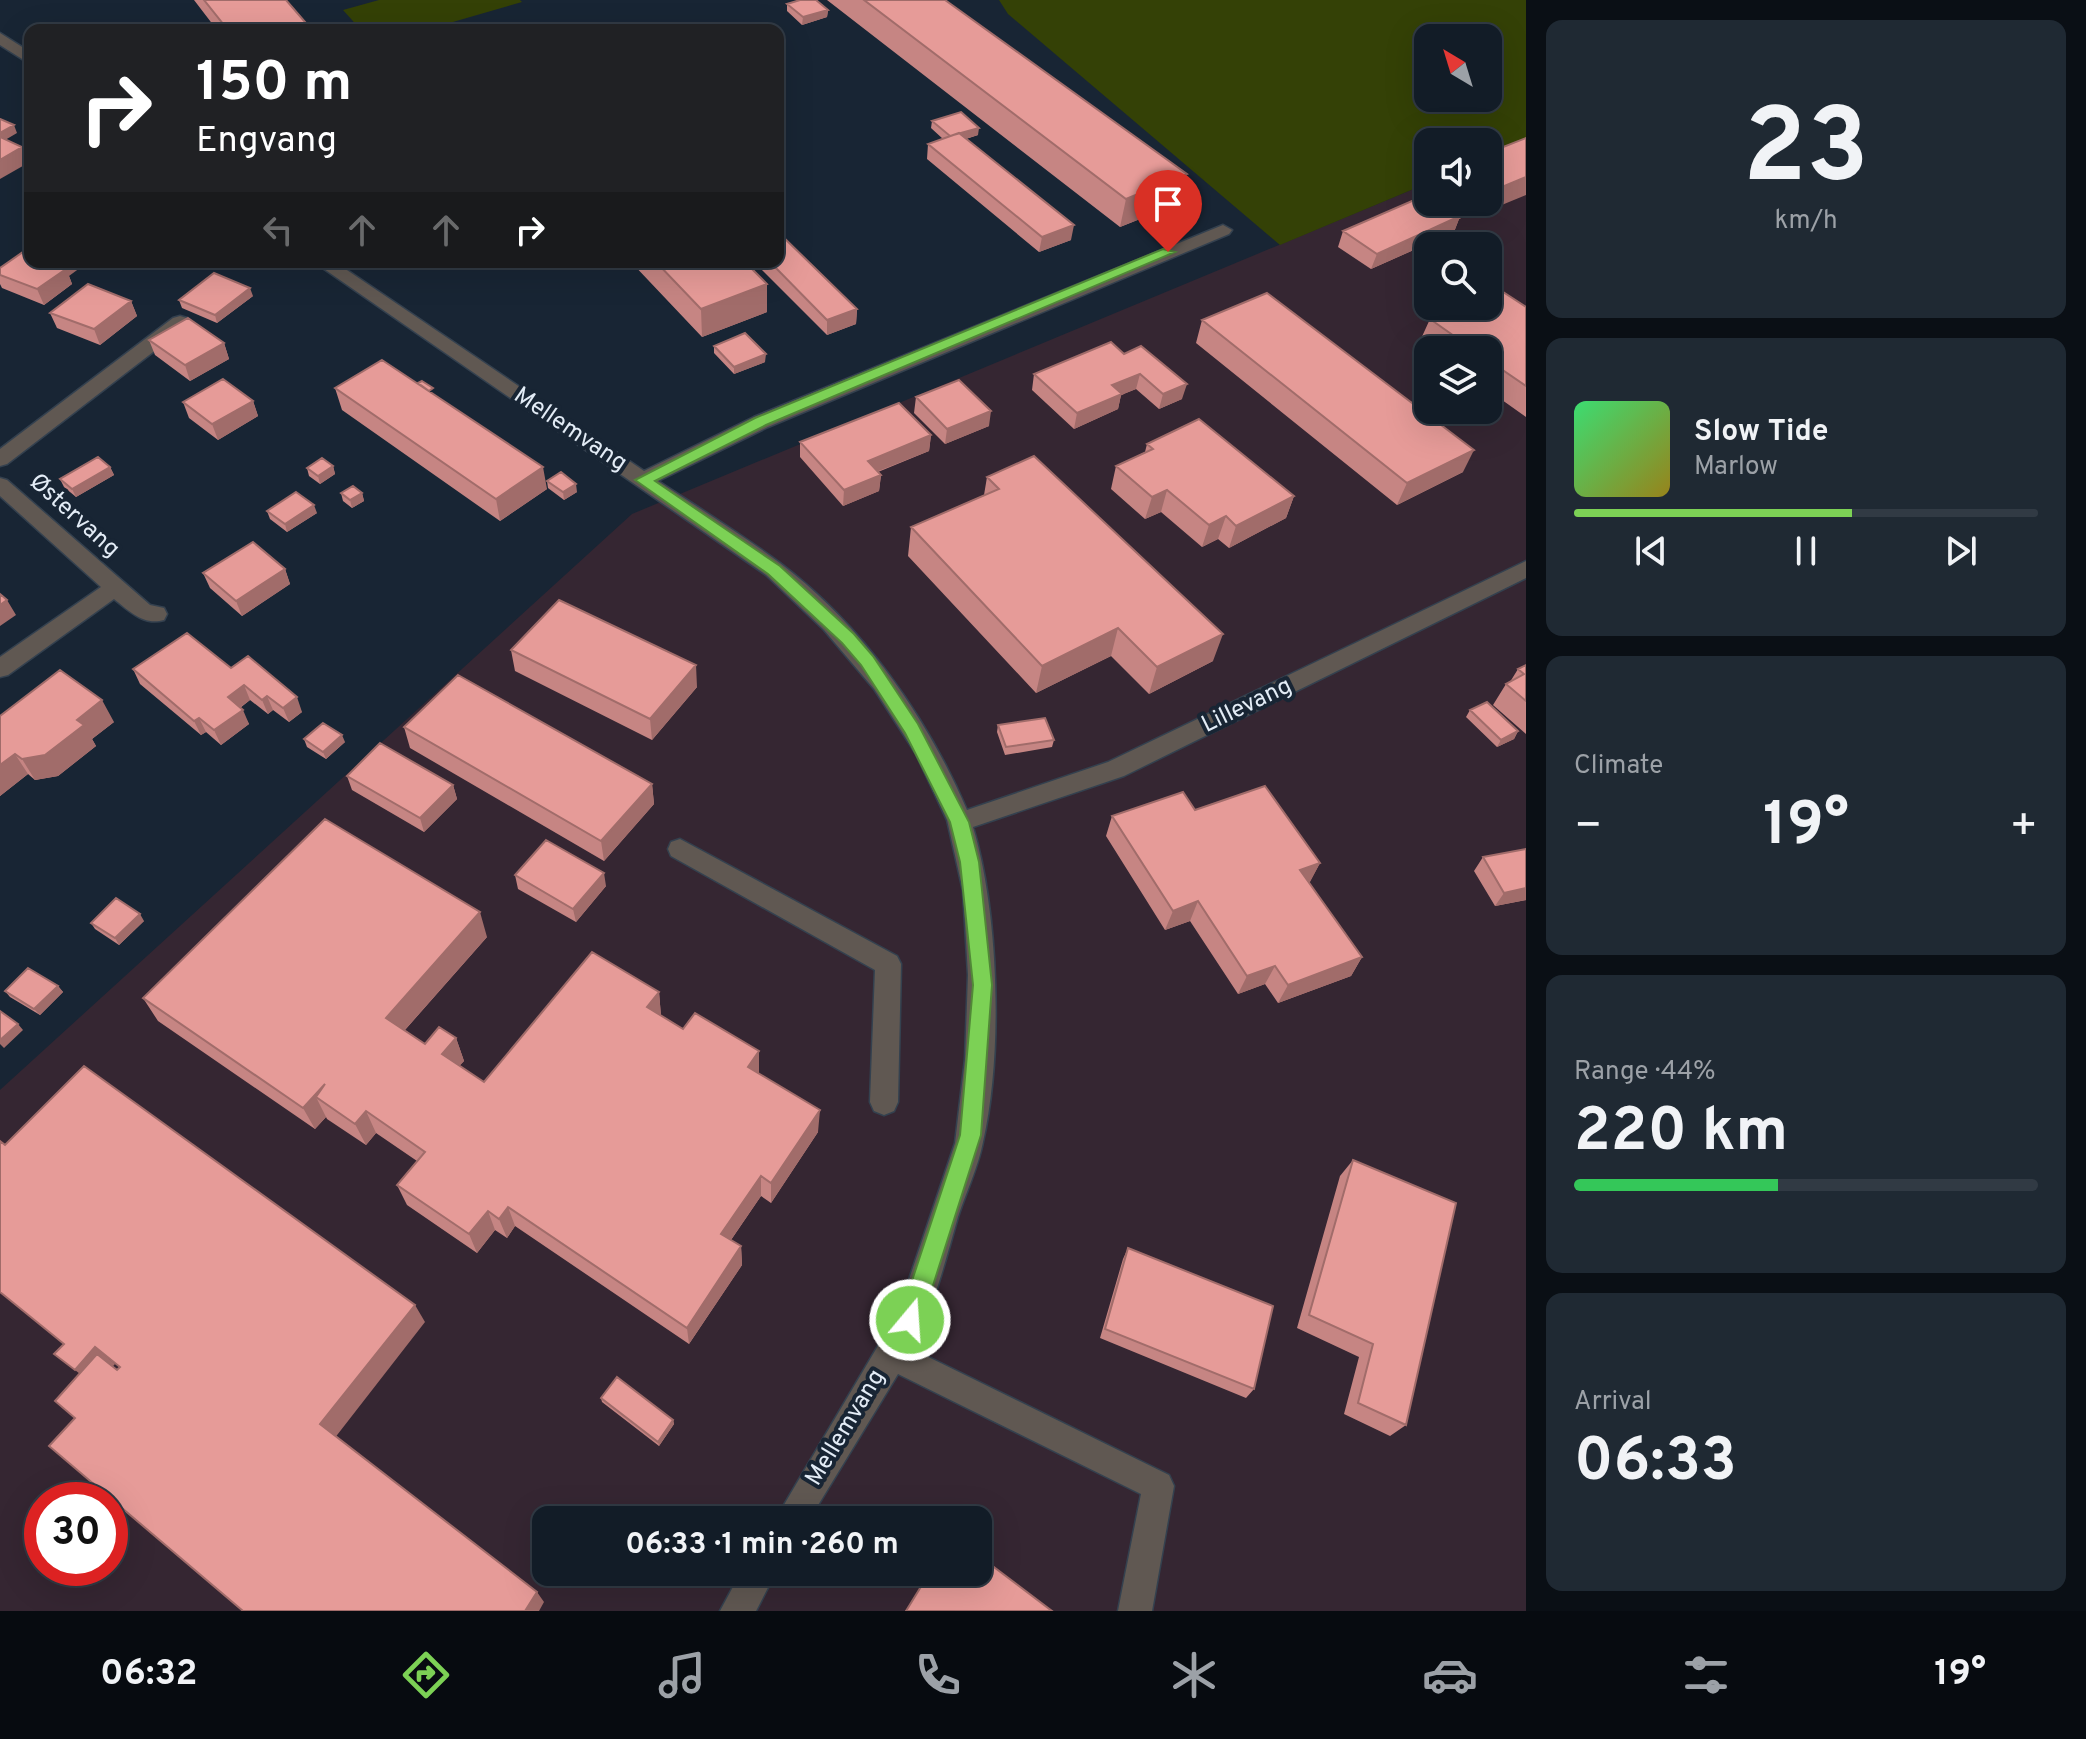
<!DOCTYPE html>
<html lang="en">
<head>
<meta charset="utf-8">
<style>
	:root { --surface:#121c27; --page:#1f2933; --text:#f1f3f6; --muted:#9ca1a7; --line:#313a44; --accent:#7cd155 }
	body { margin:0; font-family:Overpass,sans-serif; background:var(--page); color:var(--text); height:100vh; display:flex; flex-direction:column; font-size:30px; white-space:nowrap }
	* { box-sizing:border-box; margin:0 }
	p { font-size:26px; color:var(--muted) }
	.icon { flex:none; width:44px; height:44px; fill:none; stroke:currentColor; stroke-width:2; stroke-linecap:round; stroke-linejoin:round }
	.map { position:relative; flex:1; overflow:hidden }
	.side { display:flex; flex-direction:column; gap:20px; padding:20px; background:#0a0f15; width:560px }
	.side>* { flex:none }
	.hud { position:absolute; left:24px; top:24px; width:760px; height:244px; border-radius:16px; box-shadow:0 8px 32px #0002,0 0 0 2px var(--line); background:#202124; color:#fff; overflow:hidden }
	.needle { width:52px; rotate:322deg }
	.controls { position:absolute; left:1414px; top:24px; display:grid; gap:16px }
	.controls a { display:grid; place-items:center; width:88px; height:88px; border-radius:16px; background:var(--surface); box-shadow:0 8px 32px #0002,0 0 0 2px var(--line); font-size:40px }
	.speed { position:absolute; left:24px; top:1482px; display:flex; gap:16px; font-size:40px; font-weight:700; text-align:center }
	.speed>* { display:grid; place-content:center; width:104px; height:104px; border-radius:50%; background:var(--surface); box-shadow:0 8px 32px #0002,0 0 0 2px var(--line); line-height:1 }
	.speed .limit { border:12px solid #d22; background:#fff; color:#111 }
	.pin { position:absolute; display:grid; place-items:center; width:68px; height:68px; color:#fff; margin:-82px -34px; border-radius:50% 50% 50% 0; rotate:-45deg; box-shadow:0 0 8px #0007 }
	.pin .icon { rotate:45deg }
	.me { position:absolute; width:88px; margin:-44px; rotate:18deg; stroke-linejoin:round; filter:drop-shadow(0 0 6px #0008) }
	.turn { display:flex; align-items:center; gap:28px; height:168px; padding:0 40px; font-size:36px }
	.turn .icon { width:104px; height:104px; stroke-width:2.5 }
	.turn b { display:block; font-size:56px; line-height:68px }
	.lanes { display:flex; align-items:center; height:76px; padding:0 40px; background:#0003; justify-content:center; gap:40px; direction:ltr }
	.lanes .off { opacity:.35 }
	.big { font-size:60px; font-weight:700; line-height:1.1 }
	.side .widget { flex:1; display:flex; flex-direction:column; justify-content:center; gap:12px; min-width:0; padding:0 28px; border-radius:16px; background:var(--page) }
	.side .dial { align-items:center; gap:0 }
	.dial b { font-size:104px; line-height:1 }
	.song { display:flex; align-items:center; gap:24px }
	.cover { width:96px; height:96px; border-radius:12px; background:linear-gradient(135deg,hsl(140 70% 55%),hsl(50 70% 35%)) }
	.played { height:8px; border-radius:4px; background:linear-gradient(90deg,var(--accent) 60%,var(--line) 60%) }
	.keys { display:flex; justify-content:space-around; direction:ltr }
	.heat { display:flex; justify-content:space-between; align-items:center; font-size:44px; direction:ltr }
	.charge { height:12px; border-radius:6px; background:linear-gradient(90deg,#34c759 44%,var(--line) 0) }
	.trip { position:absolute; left:532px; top:1506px; width:460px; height:80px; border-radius:16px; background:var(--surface); box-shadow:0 8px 32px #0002,0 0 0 2px var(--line); font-weight:700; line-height:80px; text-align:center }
	.dock { display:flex; height:128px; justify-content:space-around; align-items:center; background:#070b10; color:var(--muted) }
	.dock .icon { width:56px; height:56px }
	.dock .selected { color:var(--accent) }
	.dock b { font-size:36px; color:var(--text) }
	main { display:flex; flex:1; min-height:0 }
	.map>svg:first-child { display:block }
	.industrial { fill:#352632; fill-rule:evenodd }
	.green { fill:#344106; fill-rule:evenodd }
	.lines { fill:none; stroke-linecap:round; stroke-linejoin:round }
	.minor-casing { stroke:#34414f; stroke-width:3 }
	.minor { fill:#605852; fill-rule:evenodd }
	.wall { fill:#c68583 }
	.shaded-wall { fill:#a16c6a }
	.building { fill:#e69b98; stroke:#a16c6a; stroke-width:2 }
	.route { fill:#7cd155; stroke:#518837; stroke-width:2 }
	.labels { text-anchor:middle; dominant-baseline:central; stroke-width:8; stroke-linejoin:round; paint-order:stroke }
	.street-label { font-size:24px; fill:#e3ecf6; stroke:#182534 }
</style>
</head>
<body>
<main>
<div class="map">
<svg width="1526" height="1611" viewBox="0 0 1526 1611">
	<rect width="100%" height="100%" fill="#182534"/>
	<!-- industrial -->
	<path class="industrial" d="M1526,143v1468h-1526v-521l632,-576 796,-331v19h60zM1428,246h60v60h-60zM1428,350h60v60h-60zM42,1500h68v68h-68zM546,1520h432v52h-432z"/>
	<!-- green -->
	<path class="green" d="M379,0h141l2,2 -97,28h-64l-18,-20z
		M999,0h527v143l-38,16v-17h-60v41l-148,62 -272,-231zM1428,38h60v60h-60z"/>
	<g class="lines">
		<!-- minor casing -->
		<g class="minor-casing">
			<path id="minor" d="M0,33l30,19v12l-30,-19z
				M1223,225l9,5 -3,4 -461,193 -110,54c41,27 83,53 122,82 82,62 147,154 187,247l141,-48 418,-201v17l-402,198 -151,51c26,87 30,227 10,315 -5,26 -17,50 -25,75 -13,45 -24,90 -46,132l257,126 5,11 -22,125h-34l23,-117 -243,-120 -89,146h-34l123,-208 57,-169 10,-84 3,-84 -5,-84 -16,-71 -31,-66 -42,-65 -50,-59 -58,-55 -452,-313h21l309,209 110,-54z
				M180,316l7,2 2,4 -2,4 -180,138 -7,2v-17l173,-131z
				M0,478l7,2 143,125 14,3 3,6 -3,6c-20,6 -35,-9 -50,-21l-106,76 -8,2v-20l101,-70 -101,-91z
				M680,839l217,117 4,8 -3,138 -4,9 -10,4 -10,-4 -4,-9 5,-132 -204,-114 -3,-7 3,-7z
				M741,1572h35l-20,39h-36z"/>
		</g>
		<!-- minor -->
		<use href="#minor" class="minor"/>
	</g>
	<!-- wall -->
	<path class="wall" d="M194,0h92l26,30h-95z
		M827,0h118l235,203 -60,24z
		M787,4l41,6 -1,7 -25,8 -15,-14z
		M932,121l46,14 -12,4 105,101 -32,12 -112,-93 1,-15 15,-5 -12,-11z
		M1526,138l-34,71 -10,-7h6v-49z
		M1428,202h43l-6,14 -6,3 -5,13 -83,37 -33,-22 5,-16z
		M631,262h114l22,50 -65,25z
		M754,262h24l79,47 -1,15 -29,11z
		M0,268l69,8 3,8 -28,21 -42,-17 -2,-4z
		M253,296l-36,27 -35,-15 -3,-8z
		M131,301l6,15 -37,29 -43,-17 -7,-15z
		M1526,307v110l-38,-27v-40h-55l-13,-9 10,-22z
		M1202,320l261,152 -66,33 -201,-162z
		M149,340l75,3 5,16 -39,22 -35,-26z
		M714,346l51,16 -31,12 -20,-21z
		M1124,354l58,45 -23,10 -23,-20 -15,6 -3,14 -44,20 -42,-39 2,-16z
		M335,388l99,7 113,94 -47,32 -158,-111z
		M916,397l73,29 -44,18 -31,-31z
		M253,401l5,15 -40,24 -29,-22 -6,-16z
		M931,435l-2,16 -51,21 3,3 -2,16 -36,15 -43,-49v-15z
		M1147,444l147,52 -8,22 -57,30 -11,-9 -16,8 -41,-35 -16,7 -34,-30 5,-23 29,-14z
		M333,466l2,8 -15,10 -11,-8 -2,-8z
		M110,467l4,8 -38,22 -12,-10 -4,-8z
		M987,477l226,184 -64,33 -38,-38 -75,37 -128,-137 3,-29 73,-32z
		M547,481l30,11 -13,8 -16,-12z
		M341,493h21l2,8 -12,7 -9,-7z
		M267,511l50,2 -30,19 -17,-13z
		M285,569l5,15 -48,32 -32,-28 -7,-15z
		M511,650l186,37 -45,53 -137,-69z
		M1526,665v69l-33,-29 13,-21 4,-2 8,-13z
		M231,668l71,44 -13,10 -16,-12 -5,4 -18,-14 -10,8 9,16 -28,21 -15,-13 -5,3 -61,-51 -7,-15z
		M1470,710l48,21 -4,8 -17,8 -31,-30z
		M0,716l114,6 -22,17 4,7 -38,30 -23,4 -7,-6 -28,22z
		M998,725l56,15 -2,7 -47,8 -8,-23z
		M404,727l248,57 2,20 -50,57 -194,-113z
		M304,739l41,3 -19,17 -19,-12z
		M347,776l106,9 4,14 -33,33 -72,-42z
		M1195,810l125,53 -11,20 53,74 -11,19 -73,27 -13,-19 -27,10 -48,-73 -25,9 -59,-94 6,-20z
		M1483,857l43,43 -31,6 -21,-35z
		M515,875l91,11 -30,36 -58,-33z
		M144,921l-25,24 -24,-16 -4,-6z
		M487,937l-82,93 20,14 31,-6 8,23 -5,5 25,16 175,-90 2,24 22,13 76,22v23l59,58 -47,71 -10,-7 -30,44 10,6 1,19 -53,79 -174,-118 -8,12 -12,-8 -18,23 -70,-48 -10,-20 20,-24 -41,-28 -10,12 -39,-26 -1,-2 -11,12 -157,-108 -15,-23z
		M58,986l5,6 -23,23 -30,-18 -5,-6z
		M1353,1160l53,265 -16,11 -46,-22 15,-57 -62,-29 43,-152z
		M1128,1248l126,141 -8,9 -146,-60 23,-79z
		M601,1398l72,22 1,4 -15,22 -57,-44z"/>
	<!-- shaded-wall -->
	<path class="shaded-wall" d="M828,10l-1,7 -25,8 1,-8z
		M14,125l3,8 -17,10v-10z
		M979,128l-1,7 -29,9 1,-7z
		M22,147l6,16 -28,16v-19z
		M1187,174l-7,29 -60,24 6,-28z
		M1526,177v18l-34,14 10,-22z
		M1468,202h3l-6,14 -6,3 -5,13 -83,37 6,-15 73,-44z
		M1074,225l-3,15 -32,12 3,-15z
		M60,262h28l-19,14 3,8 -28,21 -7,-16 19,-24z
		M767,284v28l-65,25 -1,-28z
		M250,288l3,8 -36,27 -2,-8z
		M131,301l6,15 -37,29 -6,-16z
		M857,309l-1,15 -29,11v-15z
		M224,343l5,16 -39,22 -5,-16z
		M766,354l-1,8 -31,12v-7z
		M1140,374l-4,15 -15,6 -3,14 -44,20 3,-16 35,-28z
		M1187,384l-5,15 -23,10 4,-15z
		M253,401l5,15 -40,24 -6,-16z
		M991,411l-2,15 -44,18 2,-15z
		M931,435l-2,16 -63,25 2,-15z
		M1474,450l-11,22 -66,33 10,-22z
		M333,466l2,8 -15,10 -2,-8z
		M110,467l4,8 -38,22 -4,-8z
		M543,467l4,22 -47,32 -4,-22z
		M881,475l-2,16 -36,15 1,-16z
		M576,484l1,8 -13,8 -1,-8z
		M1167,490l-6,22 -16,7 7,-22z
		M362,493l2,8 -12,7 -2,-8z
		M1294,496l-8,22 -57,30 7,-22z
		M314,505l3,8 -30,19 -2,-8z
		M1226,516l-8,23 -16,8 7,-22z
		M285,569l5,15 -48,32 -6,-15z
		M7,600l9,15 -16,11v-21z
		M1118,628l-7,28 -75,37 6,-27z
		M1223,634l-10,27 -64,33 8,-27z
		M696,665l1,22 -45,53 -2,-21z
		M244,685l6,15 -16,12 -6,-15z
		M267,696l6,14 -5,4 -6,-14z
		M297,697l5,15 -13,10 -6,-14z
		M102,700l12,22 -22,17 4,7 -38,30 -23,4 -13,-21 55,-39z
		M243,710l6,14 -28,21 -7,-15z
		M199,718l7,14 -5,3 -7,-14z
		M1518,731l-4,8 -17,8 4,-7z
		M342,735l3,7 -19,17 -3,-7z
		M15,754l13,20 -28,22v-31z
		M652,784l2,20 -50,57 -3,-20z
		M453,785l4,14 -33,33 -4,-14z
		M1320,863l-10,19 -21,7 11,-19z
		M604,873l2,13 -30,36 -3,-13z
		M1526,888v12l-31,6 9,-13z
		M1198,901l-8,20 -25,9 8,-19z
		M480,912l7,25 -92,104 -9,-23z
		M140,914l4,7 -25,24 -4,-7z
		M1362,957l-11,19 -73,27 10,-18z
		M1275,966l-10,18 -27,10 9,-18z
		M58,986l5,6 -23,23 -6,-6z
		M659,992l2,24 -14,-9z
		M18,1024l5,6 -19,18 -4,-4v-4z
		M456,1038l8,23 -14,15 -8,-22z
		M759,1051v22l-10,16 -1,-22z
		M325,1084l-9,13 10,20 -11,12 -12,-21z
		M820,1110l-2,22 -47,71v-20z
		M366,1111l10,22 -10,12 -11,-21z
		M761,1176v20l-39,57 -1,-19z
		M508,1207l7,19 -8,12 -8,-19z
		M488,1211l7,19 -18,23 -8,-19z
		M741,1246l1,19 -53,79 -2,-16z
		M415,1305l10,17 -91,117 -14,-15z
		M95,1347l20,17 -20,22 -20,-16z
		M673,1420l1,4 -15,22 -1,-4z
		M537,1592l7,10 -5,9h-14z"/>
	<!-- building -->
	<path class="building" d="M204,0h82l26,30h-84z
		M800,0h16l12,10 -25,7 -16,-13z
		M864,0h81l242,174 -61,25z
		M502,24l7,6h-28z
		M961,112l18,16 -29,8 -18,-15z
		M0,119l14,6 -14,8z
		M959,133l115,92 -32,12 -114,-93z
		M0,137l22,10 -22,13z
		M1526,138v39l-24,10 -14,-9v-25z
		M1428,194v8h40l-18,8 10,6 -83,38 -34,-23z
		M778,232l79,77 -30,11 -57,-58h8z
		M30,247v15h30l-4,3 10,4 -29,20 -37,-14v-7z
		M656,262h89l22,22 -66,25z
		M214,273l36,15 -35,27 -36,-15z
		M88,284l43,17 -37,28 -44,-16z
		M1497,288l29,19v79l-38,-26v-10h-14l-44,-31 27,-13h31v-14z
		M1267,293l207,157 -67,33 -205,-163z
		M188,318l36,25 -39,22 -36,-25z
		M745,333l21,21 -32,13 -20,-21z
		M1111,342l13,12 17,-8 46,38 -24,10 -23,-20 -28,11 10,9 -45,19 -43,-39z
		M382,360l161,107 -47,32 -161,-111z
		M223,379l30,22 -41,23 -29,-22z
		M959,380l32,31 -44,18 -31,-32z
		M422,381l11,7 -4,3 -11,-8z
		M899,403l32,32 -63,26 13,14 -37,15 -44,-48z
		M1199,419l95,77 -58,30 -10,-10 -17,9 -42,-35 -15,7 -36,-31 37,-17 -6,-5z
		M1034,456l189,178 -66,33 -39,-39 -76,38 -131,-139 88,-38 -12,-12z
		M98,457l12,10 -38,22 -12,-10z
		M322,458l11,8 -15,10 -11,-8z
		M561,472l15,12 -13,8 -16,-11z
		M353,486l9,7 -12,7 -9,-7z
		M296,492l18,13 -29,19 -18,-13z
		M253,542l32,27 -49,32 -33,-28z
		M0,594l7,6 -7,5z
		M559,600l137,65 -46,54 -139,-69z
		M187,633l44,35 17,-12 49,41 -14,11 -16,-12 -5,4 -18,-15 -16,12 15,13 -29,20 -15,-12 -5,3 -61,-52z
		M1526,665v36l-20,-17 18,-10 -6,-5z
		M60,670l42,30 -25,20 7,5 -39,30 -23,4 -7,-5 -15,11v-49z
		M458,675l194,109 -51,57 -197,-114z
		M1487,702l31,29 -17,9 -31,-30z
		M1045,718l9,22 -48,7 -8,-22z
		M323,723l19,12 -19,17 -19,-13z
		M380,743l73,42 -33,33 -73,-42z
		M1265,786l55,77 -20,7 62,87 -74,28 -13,-19 -28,10 -49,-75 -25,10 -61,-95 71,-24 12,18z
		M325,819l155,93 -94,106 39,26 14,-17 17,11 -14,16 42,28 108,-130 67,40 -12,15 36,22 12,-16 64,38 -11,16 72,43 -49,73 -10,-7 -40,58 20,12 -54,82 -179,-121 -9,12 -11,-8 -19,23 -72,-49 28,-33 -59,-41 -11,13 -39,-27 9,-13 -22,24 -160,-110z
		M546,840l58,33 -31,36 -58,-34z
		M1526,849v39l-22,5 -21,-36z
		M116,898l24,16 -25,24 -24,-15z
		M28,968l30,18 -24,23 -29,-18z
		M0,1011l18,13 -18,16z
		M84,1066l331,239 -95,119 217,168 -12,19h-282l-194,-165 26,-28 -20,-17 42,-47 20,16 3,-3 -25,-20 -20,23 -21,-16 10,-10 -64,-52v-151l5,4z
		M1353,1160l103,43 -50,222 -48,-22 15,-59 -64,-29z
		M1128,1248l145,58 -19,83 -149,-60z
		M617,1377l56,43 -15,22 -57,-44z
		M978,1555l74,56h-146l24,-39h48z"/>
	<!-- route -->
	<path class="route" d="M1163,249l12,3 -409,173 -111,56 125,85 74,68 19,22 45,68 51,98 10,40 13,123 -11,150 -59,185 -4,8 -8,4 -8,-4 -3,-8 61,-185 13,-150 -13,-123 -10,-40 -45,-89 -44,-68 -19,-22 -74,-69 -133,-94 120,-62z"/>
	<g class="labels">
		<!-- street labels -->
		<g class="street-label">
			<text transform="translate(570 430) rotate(34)">Mellemvang</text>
			<text transform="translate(74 516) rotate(42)">Østervang</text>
			<text transform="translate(1247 706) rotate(-26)">Lillevang</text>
			<text transform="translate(846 1428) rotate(-59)">Mellemvang</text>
		</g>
	</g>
</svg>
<div class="controls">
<a><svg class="needle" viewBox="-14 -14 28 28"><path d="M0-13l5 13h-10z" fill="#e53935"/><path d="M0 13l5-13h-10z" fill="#9ca1a7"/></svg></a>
<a><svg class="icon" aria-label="sound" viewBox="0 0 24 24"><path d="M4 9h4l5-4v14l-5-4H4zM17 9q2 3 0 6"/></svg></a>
<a><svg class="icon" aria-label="search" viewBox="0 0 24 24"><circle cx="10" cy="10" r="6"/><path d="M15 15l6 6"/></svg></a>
<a><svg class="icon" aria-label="layers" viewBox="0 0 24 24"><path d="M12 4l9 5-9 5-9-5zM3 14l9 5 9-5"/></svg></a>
</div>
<div class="speed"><div class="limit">30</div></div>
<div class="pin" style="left:1168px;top:252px;background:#d93025"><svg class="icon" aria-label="arrive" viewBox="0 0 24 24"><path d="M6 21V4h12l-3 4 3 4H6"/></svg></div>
<svg class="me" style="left:910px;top:1320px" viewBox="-20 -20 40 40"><circle r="17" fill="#7cd155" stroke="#fff" stroke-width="3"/><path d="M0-11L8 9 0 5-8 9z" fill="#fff"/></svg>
<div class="trip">06:33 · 1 min · 260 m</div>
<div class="hud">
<div class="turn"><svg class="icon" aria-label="right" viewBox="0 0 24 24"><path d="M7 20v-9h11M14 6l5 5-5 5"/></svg><div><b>150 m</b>Engvang</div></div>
<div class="lanes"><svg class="icon off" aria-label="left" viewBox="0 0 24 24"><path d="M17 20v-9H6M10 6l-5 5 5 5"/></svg><svg class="icon off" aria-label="ahead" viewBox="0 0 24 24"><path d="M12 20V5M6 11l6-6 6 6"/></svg><svg class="icon off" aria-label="ahead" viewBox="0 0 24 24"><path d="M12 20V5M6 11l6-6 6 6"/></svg><svg class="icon" aria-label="right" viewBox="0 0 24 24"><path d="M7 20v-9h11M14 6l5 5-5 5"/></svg></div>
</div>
</div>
<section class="side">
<div class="widget dial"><b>23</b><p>km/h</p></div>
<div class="widget">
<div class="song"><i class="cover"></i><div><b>Slow Tide</b><p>Marlow</p></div></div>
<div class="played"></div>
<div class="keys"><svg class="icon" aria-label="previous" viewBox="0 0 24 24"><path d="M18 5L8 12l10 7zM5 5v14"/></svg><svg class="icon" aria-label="pause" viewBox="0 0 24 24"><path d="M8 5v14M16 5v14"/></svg><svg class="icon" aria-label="next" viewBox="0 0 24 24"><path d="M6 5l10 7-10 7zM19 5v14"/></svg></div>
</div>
<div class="widget"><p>Climate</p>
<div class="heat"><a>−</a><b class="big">19°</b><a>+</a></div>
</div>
<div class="widget"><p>Range · 44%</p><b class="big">220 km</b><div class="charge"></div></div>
<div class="widget"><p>Arrival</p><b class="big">06:33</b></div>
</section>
</main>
<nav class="dock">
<b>06:32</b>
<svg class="icon selected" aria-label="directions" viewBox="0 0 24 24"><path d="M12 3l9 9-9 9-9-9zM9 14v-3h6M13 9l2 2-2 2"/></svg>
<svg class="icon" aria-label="music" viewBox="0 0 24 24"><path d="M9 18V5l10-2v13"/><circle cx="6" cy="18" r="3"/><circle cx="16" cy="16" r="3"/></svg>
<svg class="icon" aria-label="phone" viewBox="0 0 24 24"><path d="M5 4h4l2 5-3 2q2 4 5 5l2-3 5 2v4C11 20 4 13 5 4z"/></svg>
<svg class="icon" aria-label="climate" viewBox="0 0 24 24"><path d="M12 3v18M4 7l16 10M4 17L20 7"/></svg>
<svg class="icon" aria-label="car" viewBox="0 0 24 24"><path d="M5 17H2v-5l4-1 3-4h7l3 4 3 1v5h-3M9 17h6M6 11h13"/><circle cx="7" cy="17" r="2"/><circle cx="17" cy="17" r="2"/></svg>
<svg class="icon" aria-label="filters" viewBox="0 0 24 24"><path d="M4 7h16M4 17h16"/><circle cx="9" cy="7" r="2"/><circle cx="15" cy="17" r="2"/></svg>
<b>19°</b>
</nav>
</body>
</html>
